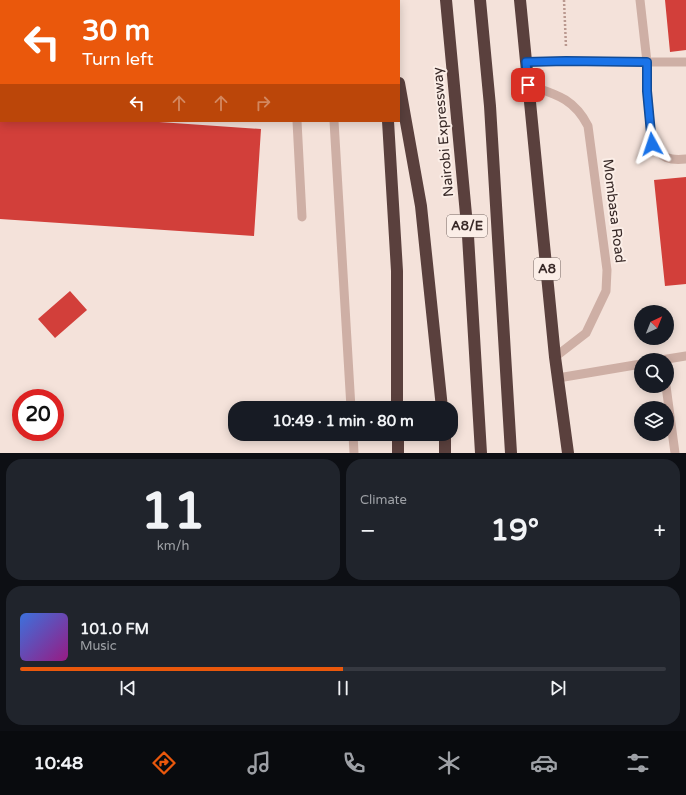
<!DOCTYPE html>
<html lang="en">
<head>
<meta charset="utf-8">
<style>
	:root { --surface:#171b24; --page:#20242c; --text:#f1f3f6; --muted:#9ea1a6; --line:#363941; --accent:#ea580c }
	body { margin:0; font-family:"Varela Round",sans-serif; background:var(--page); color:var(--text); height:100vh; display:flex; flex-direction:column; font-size:15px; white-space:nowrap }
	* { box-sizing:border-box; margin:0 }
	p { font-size:13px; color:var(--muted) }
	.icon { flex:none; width:22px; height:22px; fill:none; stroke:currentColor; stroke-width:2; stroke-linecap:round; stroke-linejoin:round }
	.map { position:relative; height:453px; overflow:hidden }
	.side { display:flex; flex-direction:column; gap:6px; padding:6px; background:#0d0f14; flex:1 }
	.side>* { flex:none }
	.banner { position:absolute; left:0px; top:0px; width:400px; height:122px; box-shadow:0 2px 10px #0003; background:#ea580c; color:#fff; overflow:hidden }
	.needle { width:26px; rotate:43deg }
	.buttons { position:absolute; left:634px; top:305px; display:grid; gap:8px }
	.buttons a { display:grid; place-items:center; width:40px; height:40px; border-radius:50%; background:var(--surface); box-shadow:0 2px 10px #0003; font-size:20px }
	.speed { position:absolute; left:12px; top:389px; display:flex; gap:8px; font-size:20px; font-weight:700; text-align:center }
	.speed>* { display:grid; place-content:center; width:52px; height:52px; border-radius:50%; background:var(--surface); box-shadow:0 2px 10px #0003; line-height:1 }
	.speed .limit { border:6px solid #d22; background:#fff; color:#111 }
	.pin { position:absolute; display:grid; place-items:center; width:34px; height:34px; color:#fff; margin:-17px; border-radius:8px; box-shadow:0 2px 6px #0006 }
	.me { position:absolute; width:44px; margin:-22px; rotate:355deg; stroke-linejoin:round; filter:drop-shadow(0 0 3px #0008) }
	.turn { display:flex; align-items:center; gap:14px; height:84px; padding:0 16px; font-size:18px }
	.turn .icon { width:52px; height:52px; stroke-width:2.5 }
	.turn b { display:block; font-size:28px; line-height:34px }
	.lanes { display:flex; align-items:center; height:38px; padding:0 16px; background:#0003; justify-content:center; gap:20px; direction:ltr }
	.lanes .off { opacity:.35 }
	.big { font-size:30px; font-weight:700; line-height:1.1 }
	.side .card { flex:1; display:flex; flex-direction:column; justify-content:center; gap:6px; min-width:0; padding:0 14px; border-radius:16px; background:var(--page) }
	.side .dial { align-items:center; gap:0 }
	.dial b { font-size:52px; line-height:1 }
	.song { display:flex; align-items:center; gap:12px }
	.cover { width:48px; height:48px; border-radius:6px; background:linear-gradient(135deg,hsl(220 70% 55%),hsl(310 70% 35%)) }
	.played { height:4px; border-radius:2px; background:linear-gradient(90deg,var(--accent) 50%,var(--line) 50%) }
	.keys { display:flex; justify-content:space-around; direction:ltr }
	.heat { display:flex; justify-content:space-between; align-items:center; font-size:22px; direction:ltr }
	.side .tiles { flex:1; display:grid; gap:6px; grid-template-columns:1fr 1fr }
	.card:last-child { grid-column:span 2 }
	.trip { position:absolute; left:228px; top:401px; width:230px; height:40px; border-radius:16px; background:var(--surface); box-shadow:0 2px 10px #0003; font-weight:700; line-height:40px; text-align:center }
	.tabs { display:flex; height:64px; justify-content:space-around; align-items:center; background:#090b0e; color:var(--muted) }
	.tabs .icon { width:28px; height:28px }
	.tabs .on { color:var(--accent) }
	.tabs b { font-size:18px; color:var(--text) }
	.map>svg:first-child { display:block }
	.building { fill:#d23f3a }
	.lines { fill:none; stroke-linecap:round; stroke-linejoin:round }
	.path { stroke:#ba988f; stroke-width:2.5; stroke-dasharray:2 2; stroke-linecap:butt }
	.lane { stroke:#ceafa5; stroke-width:9 }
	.highway { stroke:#5a403d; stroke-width:12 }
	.route-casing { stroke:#114b97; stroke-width:10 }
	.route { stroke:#1a73e8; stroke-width:7 }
	.labels { text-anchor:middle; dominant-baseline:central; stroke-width:4; stroke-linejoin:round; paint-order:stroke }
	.shield { fill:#fbeee7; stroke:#726461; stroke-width:1 }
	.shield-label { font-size:13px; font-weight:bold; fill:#382927 }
	.street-label { font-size:14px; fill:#382927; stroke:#fbeee7 }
</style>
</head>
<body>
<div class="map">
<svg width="686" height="453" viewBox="0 0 686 453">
	<rect width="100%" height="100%" fill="#f4e2da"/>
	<!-- building -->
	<path class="building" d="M665,0h21v50l-16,2z
		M0,121h145l116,8 -7,107 -254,-17z
		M686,177v107l-21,2 -11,-106z
		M70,291l17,19 -32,28 -17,-19z"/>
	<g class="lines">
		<!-- path -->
		<path class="path" d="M344,0v1
			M564,0l2,47"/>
		<!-- lane -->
		<path class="lane" d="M326,0v1
			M278,1v-1
			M526,62l40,-1 81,1 -7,-62
			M686,62h-39v29l5,53c9,14 18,17 34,15
			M528,85c27,9 46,13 60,41l19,144 -1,21 -20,42 -31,24
			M0,88l1,1
			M297,121l5,96
			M334,121l17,287
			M661,360l25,-4
			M558,378l83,-14
			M666,386l9,67
			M353,434l1,19"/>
		<!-- highway -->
		<path class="highway" d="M384,0v1
			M446,0l22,236 13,217
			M480,0l10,106 21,347
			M520,0l35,357 13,96
			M399,83l22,123 21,202
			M388,121l9,150v137
			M398,434v19
			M445,434v19"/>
	</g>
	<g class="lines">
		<!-- route casing -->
		<g class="route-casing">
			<path id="route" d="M528,85l-2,-23 40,-1 81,1v29l5,53"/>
		</g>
		<!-- route -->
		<use href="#route" class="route"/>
	</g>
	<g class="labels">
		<!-- shield labels -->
		<g class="shield">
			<rect x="447" y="215" width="40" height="22" rx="3"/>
			<rect x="534" y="258" width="26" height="22" rx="3"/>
		</g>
		<g class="shield-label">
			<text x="467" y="226">A8/E</text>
			<text x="547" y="269">A8</text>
		</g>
		<!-- street labels -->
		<g class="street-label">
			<text transform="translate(443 132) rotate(-95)">Nairobi Expressway</text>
			<text transform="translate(614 211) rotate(83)">Mombasa Road</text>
		</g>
	</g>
</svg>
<div class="buttons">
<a><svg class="needle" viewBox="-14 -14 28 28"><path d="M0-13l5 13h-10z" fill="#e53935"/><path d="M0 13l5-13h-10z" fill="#9ea1a6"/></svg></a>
<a><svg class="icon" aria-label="search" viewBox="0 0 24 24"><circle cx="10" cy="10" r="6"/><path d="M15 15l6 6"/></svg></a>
<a><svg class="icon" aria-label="layers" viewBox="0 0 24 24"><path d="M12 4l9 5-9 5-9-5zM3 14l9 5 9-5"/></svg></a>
</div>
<div class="speed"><div class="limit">20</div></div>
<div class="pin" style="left:528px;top:85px;background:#d93025"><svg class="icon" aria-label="arrive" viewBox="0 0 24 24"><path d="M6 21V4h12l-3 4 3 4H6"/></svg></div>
<svg class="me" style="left:652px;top:144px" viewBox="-20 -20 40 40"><path d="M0-17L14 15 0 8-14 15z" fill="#1a73e8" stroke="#fff" stroke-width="4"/></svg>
<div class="trip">10:49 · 1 min · 80 m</div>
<div class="banner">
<div class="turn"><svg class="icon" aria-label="left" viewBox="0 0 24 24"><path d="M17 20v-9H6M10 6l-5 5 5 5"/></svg><div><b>30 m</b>Turn left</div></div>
<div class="lanes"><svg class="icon" aria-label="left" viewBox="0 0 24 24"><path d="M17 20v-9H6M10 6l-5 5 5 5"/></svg><svg class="icon off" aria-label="ahead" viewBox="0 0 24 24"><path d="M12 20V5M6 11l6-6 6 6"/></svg><svg class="icon off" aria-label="ahead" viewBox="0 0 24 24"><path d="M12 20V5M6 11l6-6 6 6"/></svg><svg class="icon off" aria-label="right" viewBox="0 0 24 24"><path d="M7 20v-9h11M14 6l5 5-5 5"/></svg></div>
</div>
</div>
<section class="side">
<div class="tiles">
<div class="card dial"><b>11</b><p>km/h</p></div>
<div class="card"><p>Climate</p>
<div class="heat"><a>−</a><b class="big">19°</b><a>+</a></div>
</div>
<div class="card">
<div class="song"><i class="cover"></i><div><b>101.0 FM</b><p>Music</p></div></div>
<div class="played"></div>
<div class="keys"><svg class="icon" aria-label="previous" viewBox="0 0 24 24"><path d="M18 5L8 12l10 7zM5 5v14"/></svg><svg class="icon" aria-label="pause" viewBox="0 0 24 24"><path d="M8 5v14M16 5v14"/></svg><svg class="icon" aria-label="next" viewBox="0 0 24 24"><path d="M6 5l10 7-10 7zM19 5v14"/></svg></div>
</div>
</div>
</section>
<nav class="tabs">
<b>10:48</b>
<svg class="icon on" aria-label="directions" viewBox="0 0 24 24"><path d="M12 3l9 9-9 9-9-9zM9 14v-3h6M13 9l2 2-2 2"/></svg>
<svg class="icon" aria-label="music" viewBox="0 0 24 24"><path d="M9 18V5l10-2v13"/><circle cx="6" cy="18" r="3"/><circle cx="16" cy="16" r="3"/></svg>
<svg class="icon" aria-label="phone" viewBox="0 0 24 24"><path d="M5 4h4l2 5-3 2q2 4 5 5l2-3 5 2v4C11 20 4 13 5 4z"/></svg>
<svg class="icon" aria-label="climate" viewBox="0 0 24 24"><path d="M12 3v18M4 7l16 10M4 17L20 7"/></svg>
<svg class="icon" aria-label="car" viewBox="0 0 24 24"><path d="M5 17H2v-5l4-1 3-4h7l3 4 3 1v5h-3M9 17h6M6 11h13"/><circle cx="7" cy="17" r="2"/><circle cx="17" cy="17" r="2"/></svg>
<svg class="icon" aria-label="filters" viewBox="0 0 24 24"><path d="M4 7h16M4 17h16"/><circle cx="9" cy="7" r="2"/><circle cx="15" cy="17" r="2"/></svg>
</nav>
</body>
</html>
